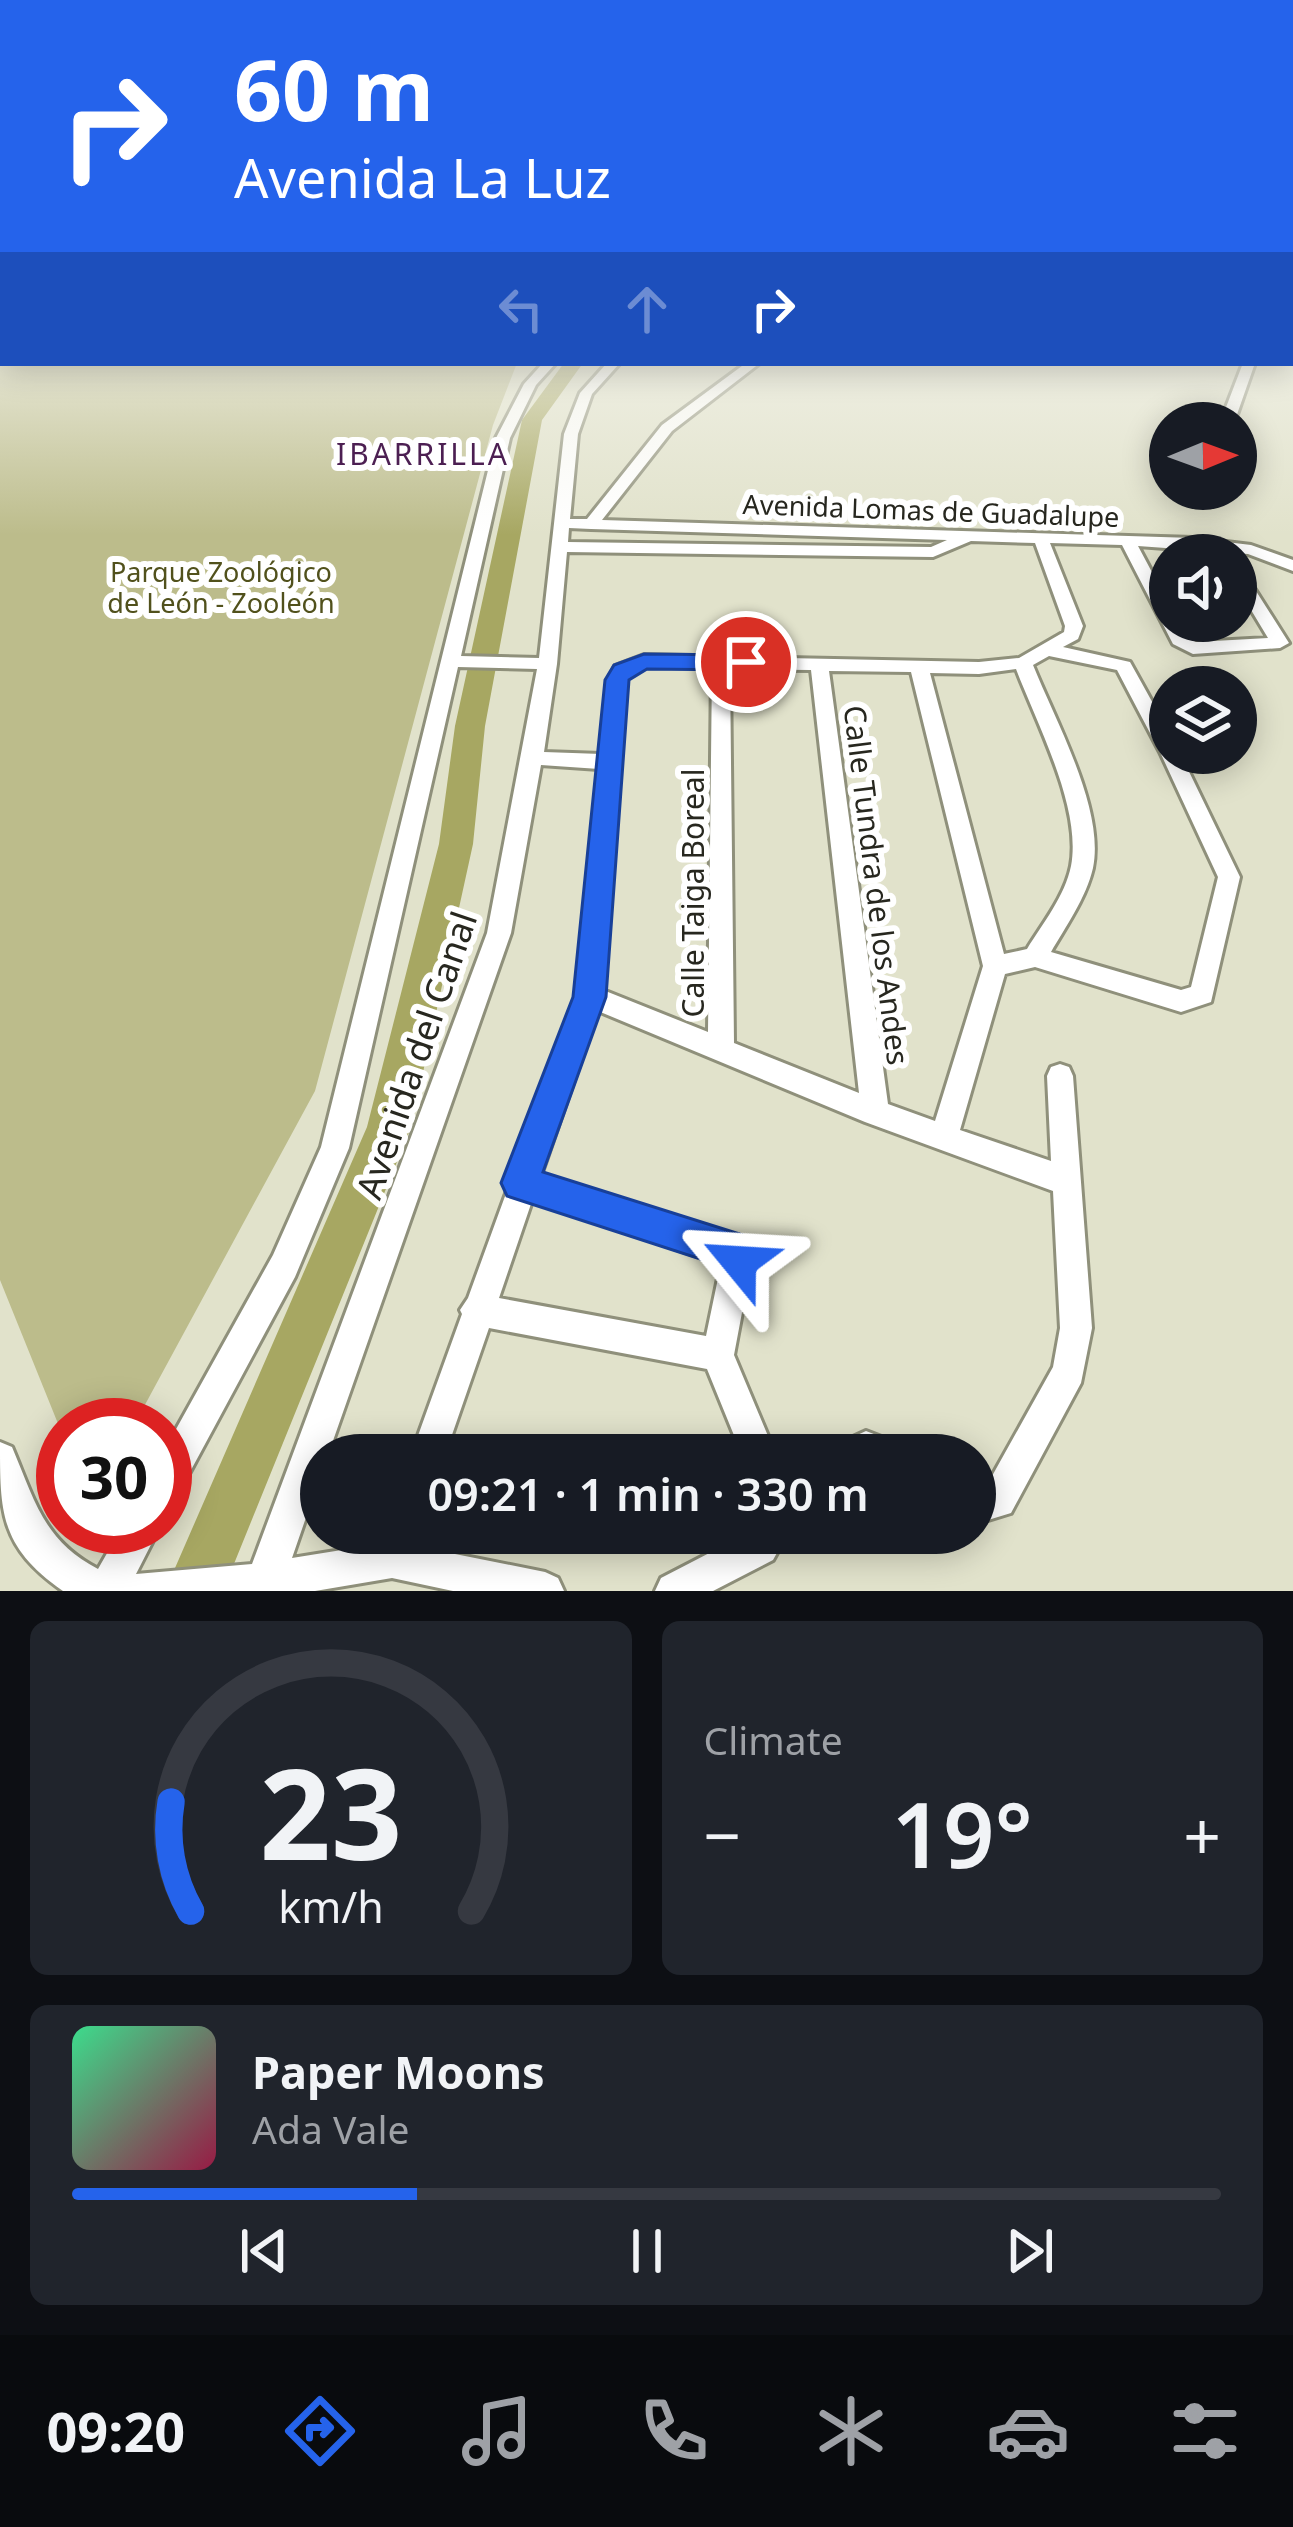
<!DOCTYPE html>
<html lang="en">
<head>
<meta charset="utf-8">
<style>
	:root { --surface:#171b24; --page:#20242c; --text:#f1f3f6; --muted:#9ea1a6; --line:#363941; --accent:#2563eb }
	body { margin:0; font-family:"Noto Sans",sans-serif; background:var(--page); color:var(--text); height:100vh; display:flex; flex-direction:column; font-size:45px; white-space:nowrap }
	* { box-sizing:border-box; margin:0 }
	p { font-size:39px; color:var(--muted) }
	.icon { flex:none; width:66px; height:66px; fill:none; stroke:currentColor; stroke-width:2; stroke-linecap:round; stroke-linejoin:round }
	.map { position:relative; height:1591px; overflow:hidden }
	.drawer { display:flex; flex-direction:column; gap:30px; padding:30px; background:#0d0f14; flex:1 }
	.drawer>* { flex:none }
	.guide { position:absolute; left:0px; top:0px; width:1293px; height:366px; box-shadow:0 6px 30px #0003; background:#2563eb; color:#fff; overflow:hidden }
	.needle { width:78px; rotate:89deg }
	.buttons { position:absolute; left:1149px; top:402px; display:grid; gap:24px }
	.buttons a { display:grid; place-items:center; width:108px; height:108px; border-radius:50%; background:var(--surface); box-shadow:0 6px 30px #0003; font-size:60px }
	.speed { position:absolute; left:36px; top:1398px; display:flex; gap:24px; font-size:60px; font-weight:700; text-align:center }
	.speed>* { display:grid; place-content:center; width:156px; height:156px; border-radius:50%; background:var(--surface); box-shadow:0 6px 30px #0003; line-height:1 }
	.speed .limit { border:18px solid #d22; background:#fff; color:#111 }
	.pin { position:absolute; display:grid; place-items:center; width:102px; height:102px; color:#fff; margin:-51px; border:6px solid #fff; border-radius:50%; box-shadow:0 3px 12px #0007 }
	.me { position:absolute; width:132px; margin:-66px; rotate:297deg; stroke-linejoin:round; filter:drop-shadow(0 0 9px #0008) }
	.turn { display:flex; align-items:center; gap:42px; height:252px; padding:0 36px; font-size:54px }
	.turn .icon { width:156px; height:156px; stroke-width:2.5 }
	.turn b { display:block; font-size:84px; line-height:102px }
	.lanes { display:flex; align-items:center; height:114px; padding:0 36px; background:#0003; justify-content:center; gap:60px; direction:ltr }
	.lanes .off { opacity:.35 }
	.big { font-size:90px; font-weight:600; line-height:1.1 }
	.drawer .widget { flex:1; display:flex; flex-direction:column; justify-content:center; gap:18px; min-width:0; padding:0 42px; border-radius:18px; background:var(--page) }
	.drawer .dial { align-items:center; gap:0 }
	.dial svg { height:312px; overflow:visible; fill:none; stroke:var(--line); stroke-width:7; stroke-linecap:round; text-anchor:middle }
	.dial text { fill:var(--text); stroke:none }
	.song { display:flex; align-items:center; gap:36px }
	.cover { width:144px; height:144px; border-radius:18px; background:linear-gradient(135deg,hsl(150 70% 55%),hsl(340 70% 35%)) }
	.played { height:12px; border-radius:6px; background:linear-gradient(90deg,var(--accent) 30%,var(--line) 30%) }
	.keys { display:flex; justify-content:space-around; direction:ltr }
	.heat { display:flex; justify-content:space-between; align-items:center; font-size:66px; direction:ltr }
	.drawer .tiles { flex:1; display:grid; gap:30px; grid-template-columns:1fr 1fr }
	.widget:last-child { grid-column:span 2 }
	.trip { position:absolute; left:300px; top:1434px; width:696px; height:120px; border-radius:60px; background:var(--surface); box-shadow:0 6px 30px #0003; font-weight:600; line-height:120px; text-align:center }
	.tab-bar { display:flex; height:192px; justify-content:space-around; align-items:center; background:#090b0e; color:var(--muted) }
	.tab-bar .icon { width:84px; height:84px }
	.tab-bar .current { color:var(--accent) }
	.tab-bar b { font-size:54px; color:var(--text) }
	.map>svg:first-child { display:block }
	.green { fill:#bcbc8b }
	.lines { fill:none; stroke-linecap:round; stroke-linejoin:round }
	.river { fill:#a7a762; fill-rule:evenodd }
	.minor-casing { stroke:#8f907b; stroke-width:6 }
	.minor { fill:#fff; fill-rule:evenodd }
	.route { fill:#2563eb; stroke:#184099; stroke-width:3 }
	.labels { text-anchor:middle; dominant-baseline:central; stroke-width:12; stroke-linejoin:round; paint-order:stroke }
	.far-street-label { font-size:27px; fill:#27271f; stroke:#fff }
	.far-park-label { font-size:27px; fill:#51511c; stroke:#fff }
	.far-quarter-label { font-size:30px; letter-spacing:3px; fill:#4c1f52; stroke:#fff }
	.street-label { font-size:30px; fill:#27271f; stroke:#fff }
	.near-street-label { font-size:36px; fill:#27271f; stroke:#fff }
</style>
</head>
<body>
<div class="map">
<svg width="1293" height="1591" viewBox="0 0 1293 1591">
	<rect width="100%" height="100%" fill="#e1e2cb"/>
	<!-- green -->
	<path class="green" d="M0,312l3,51h514l-24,62 -178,666 -181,334h-71v11l-63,-156z"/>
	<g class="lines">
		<!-- river -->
		<path class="river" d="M564,363h19l-41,57 -57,306 -12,118 -62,283 -188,464h-58l202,-464 72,-283 16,-118 67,-306z"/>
		<!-- minor casing -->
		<g class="minor-casing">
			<path id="minor" d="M1290,328h3v7h-3z
				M543,363h13l-20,22 -26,53 -49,218 78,2 25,-224 16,-41 27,-30h13l-28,31 -14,40 -8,85h17l75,-94 84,-62h14l-88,68 -70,89 591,18 58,7 42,15v11l-45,-17 -110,-8 32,60v15h8l8,16 10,5 72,-4 -32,-53v-18l6,2 47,74 -9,5 -87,6 -20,-10 -51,-99 -72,-2 33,83 -5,13 -15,8 67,15 40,72v19h10l60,124 -29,125 -30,10 -146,-45 -30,7 -45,156 91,31 -4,-85 4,-9 9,-3 9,3 4,9 19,252 -11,55 -70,130 -36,11v-36l12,-3 66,-118 7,-39 -7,-137 -188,-69 -267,-111 -57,164 208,68 4,11 -19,101 42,100h-34l-35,-86 -218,-41 -44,127h-34l51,-141 -2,-4 8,-12 40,-110 -3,-5 9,-12 63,-175 22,-227 -58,-4 -30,168 -183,522h-7v19l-29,84 87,-14 4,-11h36l-4,13 130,26 13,6 6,13h-111l-61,-13 -77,13h-252c-63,-44 -63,-78 -63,-149l12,5c23,54 31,93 86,122l24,-42h38l-24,47 116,-10 235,-631 50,-264 -79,-2 -109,481 -54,129 -118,219 -12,6v-53l108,-194 48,-108 175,-709 28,-54zM569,528l22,1 356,11 -16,7 -363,-5zM971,541l64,2 30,83 -1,6 -45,26 -40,4 -335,-7 -29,11 -7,14 -7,74 -57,-2 13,-88 10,-112 366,5zM1049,656l68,14 43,82 58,125 -27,110 -10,3 -130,-38c15,-26 35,-54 42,-84 12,-59 -38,-148 -60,-203zM646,667l66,1 -4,364 -105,-42 23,-310 3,-6zM730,669l81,1 48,423 -125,-50zM1016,669c21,55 66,139 55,197 -6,30 -28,57 -44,83l-23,5 -74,-281 49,1zM829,671l82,1 72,294 -48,155 -47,-17zM532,1201l189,63 -15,72 -207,-38z
				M1243,363h12l-21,60h-14z
				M866,1431l31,12 5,12h-67l5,-12z
				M748,1533h40l-15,27 -60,31h-58l6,-13z"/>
		</g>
		<!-- minor -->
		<use href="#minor" class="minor"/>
	</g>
	<!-- sky -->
	<linearGradient id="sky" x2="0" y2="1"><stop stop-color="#8eafb2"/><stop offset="0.58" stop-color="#f2f2e8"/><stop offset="1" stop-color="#f2f2e8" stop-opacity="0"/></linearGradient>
	<rect width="1293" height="535" fill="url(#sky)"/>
	<!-- route -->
	<path class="route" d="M644,654l102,1 11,7 -11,8 -99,-1 -18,11 -23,317 -63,175 203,64 13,26 -6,14 -14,6 -14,-6 -6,-11 -212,-69 -6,-13 72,-186 32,-317 9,-15z"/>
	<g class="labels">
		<!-- far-street labels -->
		<g class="far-street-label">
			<text transform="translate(931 510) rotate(2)">Avenida Lomas de Guadalupe</text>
		</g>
		<!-- far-park labels -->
		<g class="far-park-label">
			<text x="221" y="571">Parque Zoológico<tspan x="221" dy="31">de León - Zooleón</tspan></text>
		</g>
		<!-- far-quarter labels -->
		<g class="far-quarter-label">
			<text x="423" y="453">IBARRILLA</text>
		</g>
		<!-- street labels -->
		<g class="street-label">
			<text transform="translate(877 885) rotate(83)">Calle Tundra de los Andes</text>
			<text transform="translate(692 893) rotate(-90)">Calle Taiga Boreal</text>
		</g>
		<!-- near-street labels -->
		<g class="near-street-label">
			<text transform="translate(416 1055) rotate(-71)">Avenida del Canal</text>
		</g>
	</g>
</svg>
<div class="buttons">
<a><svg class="needle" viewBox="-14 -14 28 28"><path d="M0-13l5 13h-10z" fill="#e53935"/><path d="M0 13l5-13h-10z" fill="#9ea1a6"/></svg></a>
<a><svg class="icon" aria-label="sound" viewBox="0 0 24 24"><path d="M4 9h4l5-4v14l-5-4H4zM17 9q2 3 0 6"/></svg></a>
<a><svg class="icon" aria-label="layers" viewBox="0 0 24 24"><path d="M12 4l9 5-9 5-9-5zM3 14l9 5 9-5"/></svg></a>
</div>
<div class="speed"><div class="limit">30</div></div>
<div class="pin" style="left:746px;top:662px;background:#d93025"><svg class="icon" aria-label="arrive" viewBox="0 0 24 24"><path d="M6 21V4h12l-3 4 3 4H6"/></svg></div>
<svg class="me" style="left:739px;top:1262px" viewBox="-20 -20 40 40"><path d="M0-17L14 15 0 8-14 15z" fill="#2563eb" stroke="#fff" stroke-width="4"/></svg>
<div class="trip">09:21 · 1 min · 330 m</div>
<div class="guide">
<div class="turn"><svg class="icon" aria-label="right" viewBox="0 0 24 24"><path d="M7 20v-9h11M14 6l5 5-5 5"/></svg><div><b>60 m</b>Avenida La Luz</div></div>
<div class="lanes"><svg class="icon off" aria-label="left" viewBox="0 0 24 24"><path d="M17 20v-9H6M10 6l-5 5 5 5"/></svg><svg class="icon off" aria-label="ahead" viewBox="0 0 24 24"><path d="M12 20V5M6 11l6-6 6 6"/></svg><svg class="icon" aria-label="right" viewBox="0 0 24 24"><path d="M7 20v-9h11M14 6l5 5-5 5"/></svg></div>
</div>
</div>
<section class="drawer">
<div class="tiles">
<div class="widget dial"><svg viewBox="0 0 100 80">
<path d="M14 69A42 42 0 1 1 86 69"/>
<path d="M14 69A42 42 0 0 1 9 41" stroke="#2563eb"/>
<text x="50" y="56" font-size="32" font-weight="700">23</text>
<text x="50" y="72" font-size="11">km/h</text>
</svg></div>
<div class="widget"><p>Climate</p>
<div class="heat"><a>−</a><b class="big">19°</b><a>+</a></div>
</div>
<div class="widget">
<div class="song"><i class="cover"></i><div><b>Paper Moons</b><p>Ada Vale</p></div></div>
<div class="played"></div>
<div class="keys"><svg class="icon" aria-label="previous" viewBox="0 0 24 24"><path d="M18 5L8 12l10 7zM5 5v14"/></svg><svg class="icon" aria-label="pause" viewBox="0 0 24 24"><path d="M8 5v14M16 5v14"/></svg><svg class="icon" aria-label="next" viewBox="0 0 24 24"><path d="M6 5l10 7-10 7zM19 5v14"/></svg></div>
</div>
</div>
</section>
<nav class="tab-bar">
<b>09:20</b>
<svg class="icon current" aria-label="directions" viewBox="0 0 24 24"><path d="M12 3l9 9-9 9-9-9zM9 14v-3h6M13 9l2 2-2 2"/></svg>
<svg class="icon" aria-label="music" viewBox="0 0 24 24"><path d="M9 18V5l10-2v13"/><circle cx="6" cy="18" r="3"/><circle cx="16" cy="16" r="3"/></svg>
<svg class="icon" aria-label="phone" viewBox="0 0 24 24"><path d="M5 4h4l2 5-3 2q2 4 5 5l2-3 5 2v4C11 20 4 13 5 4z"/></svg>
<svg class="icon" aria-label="climate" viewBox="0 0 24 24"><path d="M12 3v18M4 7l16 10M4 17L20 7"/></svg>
<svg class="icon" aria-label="car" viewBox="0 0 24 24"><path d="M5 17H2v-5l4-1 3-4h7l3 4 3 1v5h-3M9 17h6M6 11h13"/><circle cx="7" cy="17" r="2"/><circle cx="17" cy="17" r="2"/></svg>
<svg class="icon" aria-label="filters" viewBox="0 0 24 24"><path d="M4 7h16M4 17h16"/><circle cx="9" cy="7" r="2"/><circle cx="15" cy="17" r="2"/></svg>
</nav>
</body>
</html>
